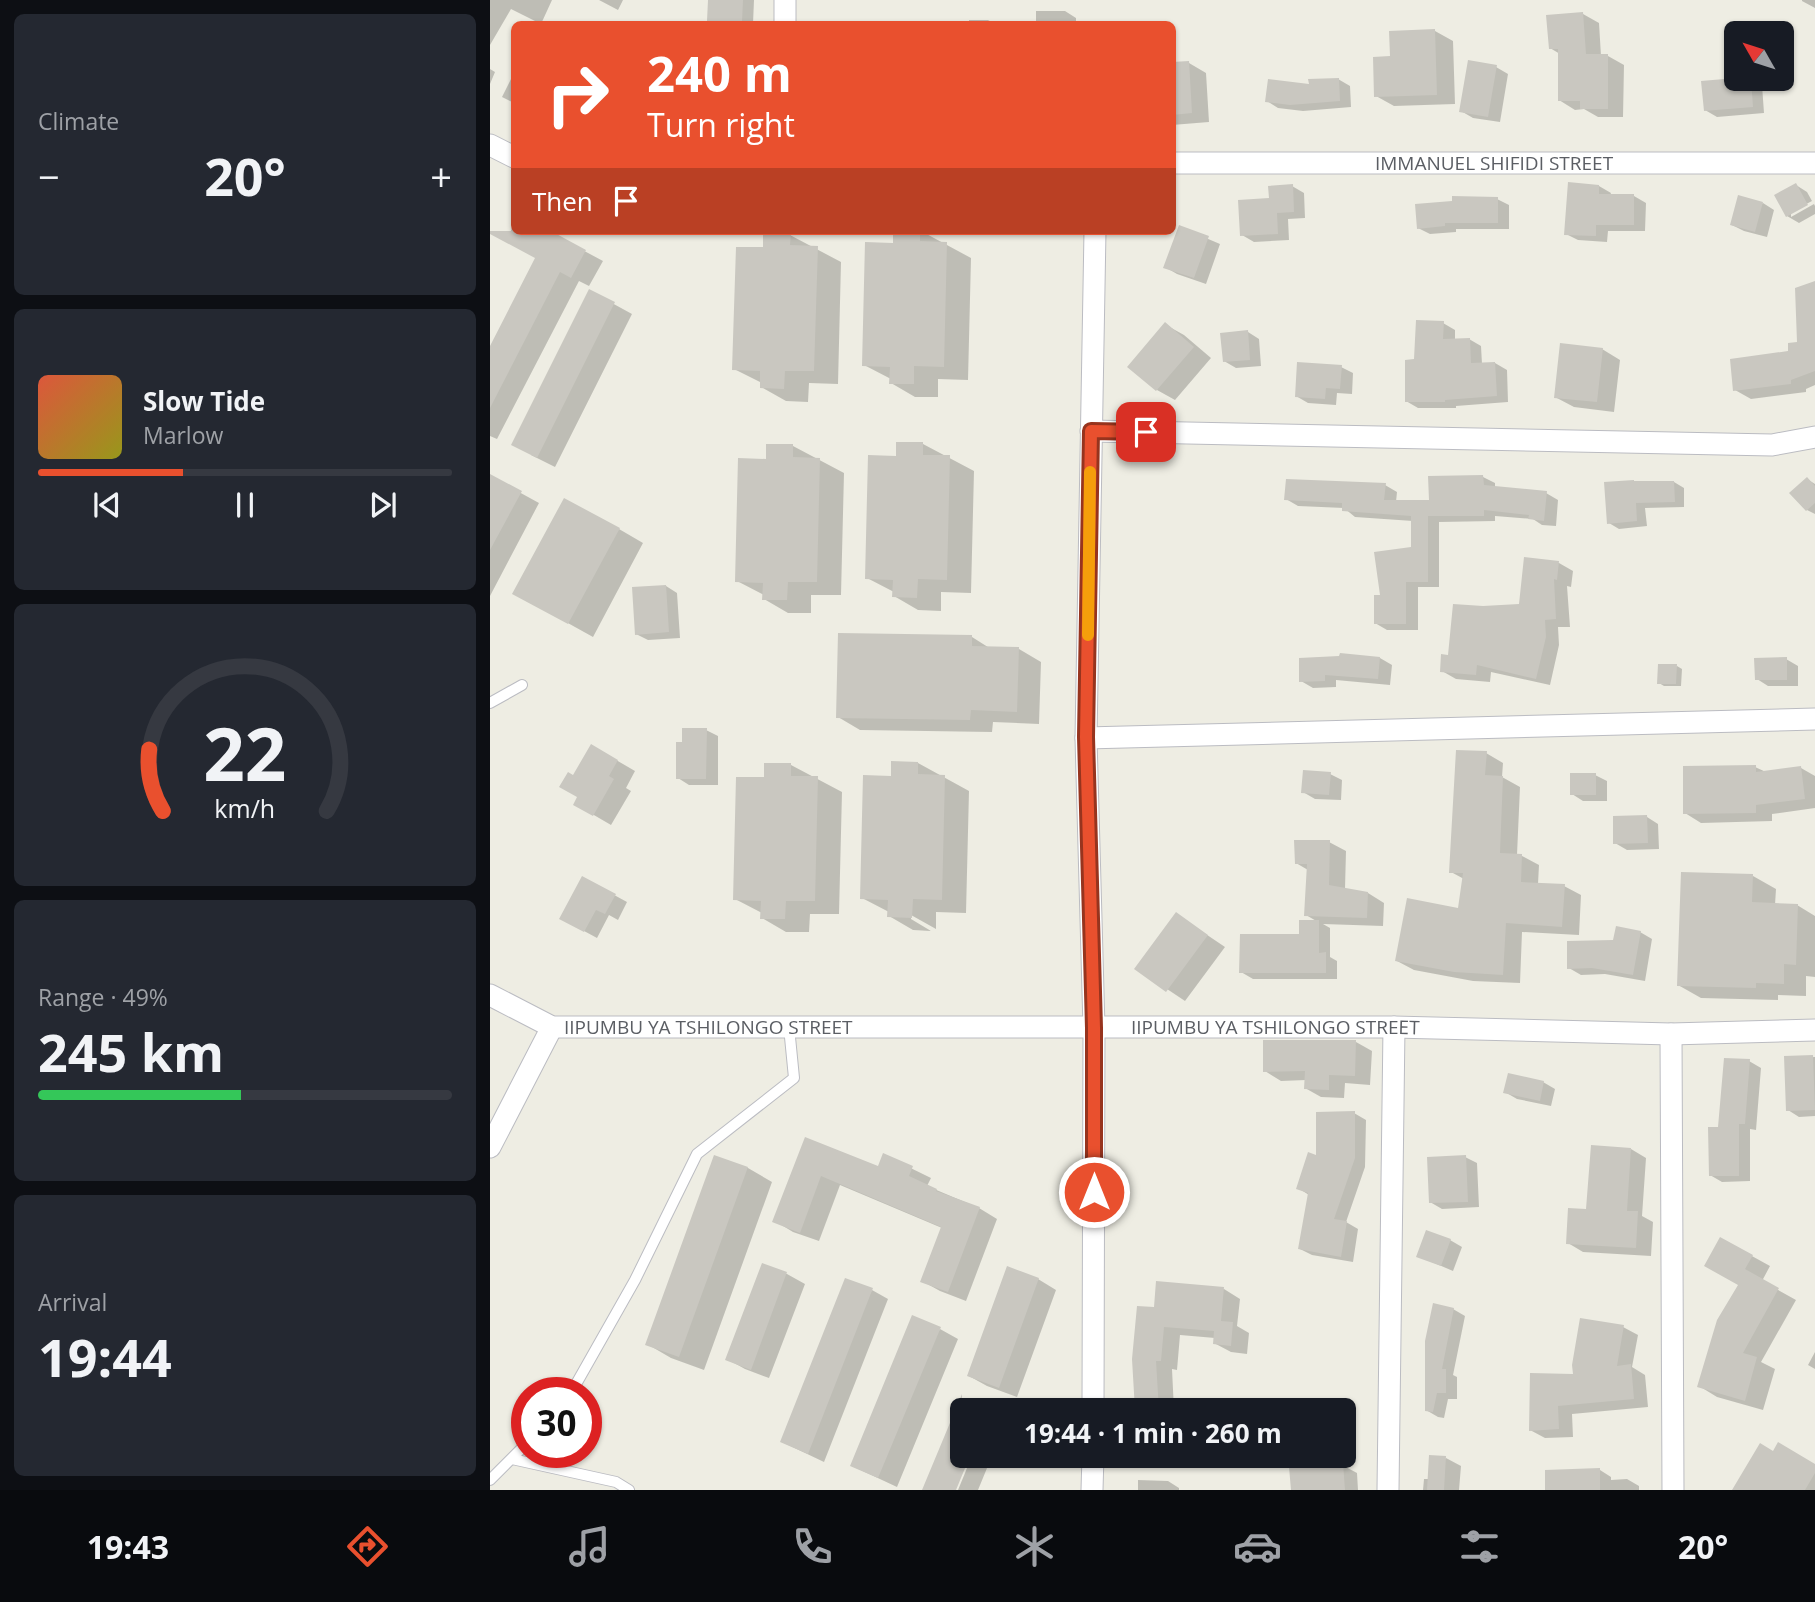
<!DOCTYPE html>
<html lang="en">
<head>
<meta charset="utf-8">
<style>
	:root { --surface:#171b24; --page:#242831; --text:#f1f3f6; --muted:#9ea1a6; --line:#363941; --accent:#e9502e }
	body { margin:0; font-family:"Open Sans",sans-serif; background:var(--page); color:var(--text); height:100vh; display:flex; flex-direction:column; font-size:26px; white-space:nowrap }
	* { box-sizing:border-box; margin:0 }
	p { font-size:23px; color:var(--muted) }
	.icon { flex:none; width:38px; height:38px; fill:none; stroke:currentColor; stroke-width:2; stroke-linecap:round; stroke-linejoin:round }
	.map { position:relative; flex:1; overflow:hidden }
	.side { display:flex; flex-direction:column; gap:14px; padding:14px; background:#0d0f14; width:490px }
	.side>* { flex:none }
	.top-card { position:absolute; left:21px; top:21px; width:665px; height:214px; border-radius:10px; box-shadow:0 2px 5px #0004; background:#e9502e; color:#fff; overflow:hidden }
	.needle { width:46px; rotate:309deg }
	.tools { position:absolute; left:1234px; top:21px; display:grid; gap:14px }
	.tools a { display:grid; place-items:center; width:70px; height:70px; border-radius:10px; background:var(--surface); box-shadow:0 2px 5px #0004; font-size:35px }
	.speed { position:absolute; left:21px; top:1377px; display:flex; gap:14px; font-size:35px; font-weight:700; text-align:center }
	.speed>* { display:grid; place-content:center; width:91px; height:91px; border-radius:50%; background:var(--surface); box-shadow:0 2px 5px #0004; line-height:1 }
	.speed .limit { border:10px solid #d22; background:#fff; color:#111 }
	.pin { position:absolute; display:grid; place-items:center; width:60px; height:60px; color:#fff; margin:-30px; border-radius:14px; box-shadow:0 4px 10px #0006 }
	.me { position:absolute; width:77px; margin:-38px; rotate:0deg; stroke-linejoin:round; filter:drop-shadow(0 0 5px #0008) }
	.turn { display:flex; align-items:center; gap:24px; height:147px; padding:0 21px; font-size:32px }
	.turn .icon { width:91px; height:91px; stroke-width:2.5 }
	.turn b { display:block; font-size:49px; line-height:60px }
	.then { display:flex; align-items:center; height:66px; padding:0 21px; background:#0003; gap:14px; font-size:26px }
	.big { font-size:52px; font-weight:700; line-height:1.1 }
	.side .tile { flex:1; display:flex; flex-direction:column; justify-content:center; gap:10px; min-width:0; padding:0 24px; border-radius:10px; background:var(--page) }
	.side .dial { align-items:center; gap:0 }
	.dial svg { height:182px; overflow:visible; fill:none; stroke:var(--line); stroke-width:7; stroke-linecap:round; text-anchor:middle }
	.dial text { fill:var(--text); stroke:none }
	.song { display:flex; align-items:center; gap:21px }
	.cover { width:84px; height:84px; border-radius:10px; background:linear-gradient(135deg,hsl(10 70% 55%),hsl(60 70% 35%)) }
	.played { height:7px; border-radius:4px; background:linear-gradient(90deg,var(--accent) 35%,var(--line) 35%) }
	.keys { display:flex; justify-content:space-around; direction:ltr }
	.heat { display:flex; justify-content:space-between; align-items:center; font-size:38px; direction:ltr }
	.charge { height:10px; border-radius:5px; background:linear-gradient(90deg,#34c759 49%,var(--line) 0) }
	.trip { position:absolute; left:460px; top:1398px; width:406px; height:70px; border-radius:10px; background:var(--surface); box-shadow:0 2px 5px #0004; font-weight:700; line-height:70px; text-align:center }
	.tabs { display:flex; height:112px; justify-content:space-around; align-items:center; background:#090b0e; color:var(--muted) }
	.tabs .icon { width:49px; height:49px }
	.tabs .current { color:var(--accent) }
	.tabs b { font-size:32px; color:var(--text) }
	main { display:flex; flex:1; min-height:0 }
	.map>svg:first-child { display:block }
	.shadow { fill:#0003 }
	.building { fill:#c9c7c0 }
	.lines { fill:none; stroke-linecap:round; stroke-linejoin:round }
	.service-casing { stroke:#bbbcc2; stroke-width:12 }
	.minor-casing { stroke:#bbbcc2; stroke-width:23 }
	.service { stroke:#fff; stroke-width:10 }
	.minor { stroke:#fff; stroke-width:21 }
	.route-casing { stroke:#97341e; stroke-width:18 }
	.route { stroke:#e9502e; stroke-width:12 }
	.slow { stroke:#f59e0b; stroke-width:12 }
	.labels { text-anchor:middle; dominant-baseline:central; stroke-width:5; stroke-linejoin:round; paint-order:stroke }
	.street-label { font-size:19px; fill:#5b5e64; stroke:#fff }
</style>
</head>
<body>
<main>
<section class="side">
<div class="tile"><p>Climate</p>
<div class="heat"><a>−</a><b class="big">20°</b><a>+</a></div>
</div>
<div class="tile">
<div class="song"><i class="cover"></i><div><b>Slow Tide</b><p>Marlow</p></div></div>
<div class="played"></div>
<div class="keys"><svg class="icon" aria-label="previous" viewBox="0 0 24 24"><path d="M18 5L8 12l10 7zM5 5v14"/></svg><svg class="icon" aria-label="pause" viewBox="0 0 24 24"><path d="M8 5v14M16 5v14"/></svg><svg class="icon" aria-label="next" viewBox="0 0 24 24"><path d="M6 5l10 7-10 7zM19 5v14"/></svg></div>
</div>
<div class="tile dial"><svg viewBox="0 0 100 80">
<path d="M14 69A42 42 0 1 1 86 69"/>
<path d="M14 69A42 42 0 0 1 8 42" stroke="#e9502e"/>
<text x="50" y="56" font-size="32" font-weight="700">22</text>
<text x="50" y="72" font-size="11">km/h</text>
</svg></div>
<div class="tile"><p>Range · 49%</p><b class="big">245 km</b><div class="charge"></div></div>
<div class="tile"><p>Arrival</p><b class="big">19:44</b></div>
</section>
<div class="map">
<svg width="1325" height="1490" viewBox="0 0 1325 1490">
	<rect width="100%" height="100%" fill="#eeede3"/>
	<!-- shadow -->
	<path class="shadow" d="M0,0h62l-11,24 -30,-15 -21,36z
		M109,0h24l-5,10z
		M219,0h45l-1,24h-37l-7,-4z
		M1325,0v8l-13,-7v-1z
		M546,11h29l11,7v6h-40z
		M1093,14l16,9 2,33h7l16,9 -1,52h-25l-14,-8 -9,1 -16,-10 1,-46 -10,-6z
		M479,20h19l7,4h-26z
		M945,31l18,10 2,63 -61,2 -18,-10 15,-38z
		M699,63l17,10 3,49 -37,3v-61z
		M1006,67l12,7 -8,48 -27,-4 -12,-7z
		M0,69l5,3 -5,12z
		M24,73v30l-12,-6z
		M848,79l12,7 1,21 -48,4 -25,-3 -11,-7 43,-15z
		M1261,79l11,6 2,28 -47,4 -12,-7 -2,-28z
		M1306,185l11,7 5,9 -21,11v5l23,-13 1,2v8l-16,9 -12,-7z
		M802,186l12,7 1,25 -17,1 1,21 -35,2 -12,-7 28,-35z
		M1109,186l12,7 -1,3h24l12,7 -1,28h-37l-1,11 -29,-2 -12,-6z
		M1007,199l12,6v24h-53v3l-26,2 -12,-6z
		M1273,203l11,7 -7,27 -23,-6 -12,-6z
		M24,224v7h33l56,30 -14,25 -10,-5 -82,158 -7,-3v-86l47,-92 -31,-17z
		M690,227l40,17 -14,40 -29,-10 -12,-7z
		M405,231h26l50,27 -3,122 -30,-1v18h-23l-24,-14v-4l-27,-14 30,-120z
		M300,235l51,27 -3,122 -29,-1 -1,19 -22,-1 -25,-14 1,-4 -28,-14 31,-120z
		M1325,283v102l-9,4v3l-55,7 -16,-9 63,-46z
		M100,291l42,23 -77,153 -24,-12z
		M953,323l12,7v10l14,-1 12,7 1,18 13,-1 12,7 1,32 -52,4v2h-38l-12,-7 9,-40z
		M676,325l18,10 27,23 -36,42 -18,-10z
		M758,332l11,7 2,27 -25,2 -12,-7z
		M1112,349l18,11 -6,52 -40,-5 -19,-10z
		M851,367l12,6 -1,21 -15,-1 -1,12 -28,-2 -12,-7z
		M433,444l51,27 -3,122 -30,-1v19l-23,-1 -24,-14v-4l-27,-14 30,-120z
		M303,446l51,27 -3,122h-30v18h-23l-24,-14v-4l-27,-14 30,-121z
		M0,476l49,27 -49,93z
		M993,477l12,6v5l51,5 12,7 -2,26 -14,-1 -9,-6 -38,-3v5l-56,1v65h-21v43h-31l-12,-7 7,-26 30,-48 1,-28 -58,-4 -11,-9 -46,-2 -12,-7 99,-14 12,7 -1,10h34z
		M1317,479l8,5v30l-8,-4z
		M1184,482l10,6v19l-39,1 2,18 -28,3 -10,-6 -3,-39z
		M129,529l24,14 -50,94 -54,-30z
		M1035,559l34,4 14,8 -2,16 -4,-1 3,41h-12l1,18 -9,40 -59,-13 -1,10 -34,-3 -14,-8 8,-14 71,-51z
		M176,586l11,7 3,45 -32,2 -12,-6z
		M482,637l19,12h28l22,13 -2,62 -46,-2 -1,10 -132,-2 -22,-13z
		M890,658l12,7 -2,20 -54,-5v7l-23,1 -12,-7z
		M1296,659l12,7v20h-30l-11,-7z
		M1187,666l5,3 -1,17h-17l-5,-3z
		M216,730l12,6v49h-29l-11,-7 5,-35z
		M102,746l43,25 -9,17 5,3 -20,34 -36,-21 4,-7 -5,-20z
		M996,753l17,10 -1,14 18,10 -3,68 5,1 17,9 -1,19 26,2 17,9 -2,40 -57,-3 -2,51 -47,-2 -59,-11 -17,-9 63,-51 4,-31 -13,-7z
		M428,763l51,28 -3,122 -30,-1v17l-25,-14v4l20,12 -18,-1 -24,-14v-4l-27,-14 30,-120z
		M301,765l51,27 -3,122h-29l-1,18h-23l-24,-14v-5l-27,-14 31,-120z
		M1265,767l11,5 35,-4 14,8v32l-43,6v7l-71,2 -16,-10z
		M840,774l12,6 -1,20 -26,-1 -12,-7z
		M1105,775l12,6v20h-24l-11,-7z
		M1157,817l11,7 1,25 -32,1 -12,-7z
		M839,842l17,9 -1,38 23,4 16,10 -1,23 -60,-2 7,4v29l7,4v18h-84l-12,-7 60,-36 17,-14 -12,-7 2,-45 -12,-7z
		M1263,876l23,13 -1,16h22l18,11v61l-9,-1v20l-28,-1v5l-77,-2 -23,-13z
		M93,878l44,24 -9,18 -9,-5 -12,23 -24,-13z
		M686,914l49,33 -40,54 -48,-32z
		M1150,932l12,7 -7,42 -40,-7 -24,1 -12,-7z
		M866,1042l16,9 -2,34 -25,-2 -1,15 -23,-1 -16,-9 1,-8 -25,1 -16,-10z
		M1325,1057v59l-16,1 -11,-7 -2,-52z
		M1259,1061l12,7 -5,62 -6,-1v52l-28,1 -12,-7 10,-47z
		M1053,1082l12,7 -4,17 -34,-7 -12,-7z
		M864,1113l12,7 -1,47 -19,55 12,7 -5,33 -41,-7 -12,-6 9,-54 -11,-7 20,-31z
		M316,1139l73,29 5,-13 47,23 -4,8 52,22 18,11 -31,82 -26,-10 -18,-10 20,-53 -102,-43 -21,56 -26,-9 -18,-11z
		M1141,1149l15,9 -4,58 11,6 -2,34 -68,-4 -15,-9 20,-33z
		M225,1157l33,11 24,14 -68,188 -33,-12 -24,-14z
		M975,1157l12,6 2,44 -37,2 -12,-7z
		M1231,1239l49,27 -8,15 34,19 -35,62 14,7 -12,41 -46,-13 -18,-11 41,-102z
		M960,1240l12,7 -9,24 -35,-15z
		M273,1265l24,9 18,10 -36,94 -24,-9 -18,-10z
		M548,1279l18,11 -39,107 -30,-11 -18,-10z
		M734,1289l16,10 -3,27 12,7 -2,21 -16,-2 -17,-9 1,-5 -35,-3 -3,35 -5,-1 2,41h-37l-3,-50 21,-51z
		M382,1290l16,9 -64,163 -42,-20z
		M963,1309l12,7 -12,59 4,2v22h-9l-4,19 -6,-1 -12,-7z
		M1133,1327l15,8 -6,32 13,8 3,32 -76,7 1,23 -28,1 -15,-8 45,-54z
		M450,1329l18,10 -61,148 -45,-21z
		M1325,1352v17l-7,-4z
		M1284,1453l41,13v24h-81z
		M482,1456h20l-14,34h-20z
		M956,1458l15,8 -2,24h-36l1,-11h5z
		M852,1465l15,8 1,17h-65z
		M1110,1470l11,7v3l16,-1 12,7v4h-92z
		M648,1480l30,1 11,7v2h-41z"/>
	<!-- building -->
	<path class="building" d="M218,0h35l-1,22 -35,-1z
		M1093,12l3,42h22v55h-28v-8h-22v-52h-9l-3,-34z
		M945,29l2,66 -63,2 -1,-40 17,-1 -1,-25z
		M978,60l29,5 -9,52 -29,-5z
		M699,61l3,52 -20,2v-53z
		M849,78l1,23 -50,4 -25,-3 3,-23 41,5 -1,-5z
		M1246,78l15,1 2,28 -49,4 -3,-30z
		M1078,182l31,3v9h35v31h-38v11l-32,-1z
		M1306,183l12,22 -22,12 -12,-22z
		M803,184l1,28 -17,1 1,21 -38,2 -2,-36 31,-2 -1,-12z
		M1248,195l25,7 -8,30 -25,-7z
		M962,196l46,1v26h-53v3l-28,3 -2,-25 37,-3z
		M689,225l30,11 -15,42 -31,-10z
		M0,231h61l35,19 -15,28 -11,-6 -70,136v-62l45,-88 -45,-24z
		M403,231h27v10l27,1 -3,125 -30,-1v18h-25l1,-17 -28,-1 3,-124 28,1z
		M273,232l28,1 -1,12 28,1 -4,125h-29l-1,18 -24,-1v-17l-28,-1 4,-123h27z
		M1325,281v90l-24,9v4l-58,7 -3,-32 58,-8v-8l9,-1 -2,-54z
		M99,289l26,13 -78,156 -26,-13z
		M926,320l28,1 -1,18 27,-1 1,25 24,-1 2,34 -52,4v2h-40v-42l9,-1z
		M675,322l29,25 -38,44 -29,-24z
		M758,330l2,30 -27,2 -3,-29z
		M1070,343l43,5 -6,54 -43,-4z
		M807,362l45,3 -2,24 -14,-1 -1,11 -30,-2z
		M406,442h27v13h27l-3,125 -29,-1 -1,19 -25,-1 1,-17 -28,-1 3,-124 28,1z
		M276,444h27v13l27,1 -3,124h-29l-1,18h-25l1,-17 -28,-1 3,-124 28,1z
		M0,474l32,17 -32,59z
		M993,475l1,10 63,6 -3,30 -16,-2 1,-4 -45,-5v6h-56v66h-22v42h-32v-29h6l-6,-43 37,-5v-31l-69,-5v-8l-58,-3 2,-21 100,4 -2,17h45l-1,-24z
		M1317,477l8,9v17l-9,8 -17,-18z
		M1144,480v1h40l1,21 -39,1 1,18 -30,3 -3,-42z
		M74,498l56,30 -52,96 -56,-30z
		M1034,557l35,4 -2,19 -3,-1 2,40 -11,1 1,17 -10,42 -59,-14 -1,10 -36,-3 1,-18 7,1 5,-51 30,2 36,-2z
		M176,585l3,47 -34,3 -3,-48z
		M348,633l134,2v11l47,1 -2,65 -46,-2 -1,10 -134,-2z
		M850,653l40,4 -2,22 -53,-4v6l-26,1v-24l40,-2z
		M1297,657v23h-32l-1,-22z
		M1168,664h19l-1,20h-19z
		M192,728h25l-1,51h-30v-37h6z
		M101,744l27,16 -9,16 5,3 -21,37 -20,-11 4,-8 -18,-10 9,-15 5,3z
		M966,750l31,1 -2,24 18,1 -3,77 22,1 -1,28 44,2 -3,43 -56,-4 -3,52 -49,-3 -59,-11 12,-63 51,10 5,-35h-14z
		M401,761l27,1v12l27,1 -3,125 -29,-1 -1,19 -25,-1 1,-17 -28,-1 3,-124 28,1z
		M274,763h27v13h27l-3,125h-29l-1,18h-25l1,-18 -28,-1 3,-123h28z
		M1266,765v7l45,-6 4,33 -49,6v8l-73,1v-48z
		M813,770l28,2 -2,23 -28,-2z
		M1080,773h26v22h-26z
		M1157,815l1,28 -35,1v-28z
		M804,840h36l-1,45 39,7 -1,26 -63,-2 3,-52h-12z
		M1191,872l72,2 -1,28 46,2 -2,61 -12,-1v20l-28,-1v5l-79,-2z
		M92,876l34,18 -11,20 -9,-4 -12,22 -25,-13z
		M686,912l32,23 -42,57 -32,-23z
		M809,920h20v33l7,-1v21h-87l1,-39h59z
		M1126,926l25,5 -8,44 -41,-7 -25,1v-28l46,-1z
		M773,1040h93l-1,36 -26,-1v15l-25,-1 1,-18 -42,1z
		M1323,1055l2,55 -29,1 -2,-55z
		M1234,1058l26,1 -5,65h-6v52h-30l-1,-49h10z
		M1018,1073l36,8 -4,20 -37,-8z
		M865,1111v47l-21,61 13,2 -6,36 -43,-8 10,-56 -12,-4 12,-37 8,3v-43z
		M315,1137l73,29 5,-13 30,13 -4,10 28,13 -1,2 44,16 -32,85 -28,-10 21,-55 -120,-51 -21,57 -28,-11z
		M1101,1145l40,3 -4,63h11l-2,37 -70,-4 2,-36 18,1z
		M224,1155l34,12 -69,190 -34,-12z
		M976,1155l2,47 -39,1 -2,-46z
		M936,1230l25,9 -10,27 -25,-9z
		M1230,1237l33,18 -8,14 34,19 -36,65 14,4 -12,44 -48,-14 20,-67 21,-35 -34,-19z
		M272,1263l25,9 -36,98 -26,-10z
		M517,1266l32,12 -40,110 -32,-12z
		M355,1278l28,10 -65,166 -28,-12z
		M666,1281l68,6 -3,34 12,1 -2,24 -18,-2 1,-13 -50,-4 -3,34h-5l3,49h-24l-3,-51 5,-53 17,1z
		M943,1303l21,5 -12,61h4v24h-9l-4,19 -8,-1v-70z
		M422,1315l29,12 -63,151 -28,-12z
		M1090,1318l44,7 -7,41 14,-2 3,35 -76,7 1,23 -30,2 1,-58 43,1 -1,-9z
		M472,1394v62h8l-14,34h-34z
		M1288,1442l37,22v9l-10,17h-73l28,-47 13,8z
		M939,1455l17,1 -2,34h-17z
		M853,1463l2,27h-54l-2,-23z
		M1110,1468v22h-55v-20z"/>
	<g class="lines">
		<!-- service casing -->
		<g class="service-casing">
			<path id="service" d="M0,703l32,-18
				M81,1393l64,-113 62,-126 97,-76 -5,-51
				M22,1459l104,23 13,8
				M0,1480l37,-37"/>
		</g>
		<!-- minor casing -->
		<g class="minor-casing">
			<g id="minor">
				<path d="M295,0v24"/>
				<path d="M0,145l24,12"/>
				<path id="s1" d="M682,163h643"/>
				<path d="M601,431l681,14 43,-8"/>
				<path d="M596,738l729,-19"/>
				<path id="s2" d="M0,995l62,32h842l277,7 144,-4"/>
				<path d="M1181,1034l2,456"/>
				<path d="M0,1147l62,-120"/>
				<path d="M603,1410l1,-382 -8,-290 9,-507"/>
				<path d="M602,1490l1,-34"/>
				<path d="M898,1490l6,-463"/>
			</g>
		</g>
		<!-- service -->
		<use href="#service" class="service"/>
		<!-- minor -->
		<use href="#minor" class="minor"/>
	</g>
	<g class="lines">
		<!-- route casing -->
		<g class="route-casing">
			<path id="route" d="M604,1192v-164l-8,-291 5,-306 55,1"/>
		</g>
		<!-- route -->
		<use href="#route" class="route"/>
		<!-- slow -->
		<path class="slow" d="M598,635l2,-163"/>
	</g>
	<g class="labels">
		<!-- street labels -->
		<g class="street-label">
			<text stroke="none"><textPath href="#s1" startOffset="322">IMMANUEL SHIFIDI STREET</textPath></text>
			<text stroke="none"><textPath href="#s2" startOffset="226">IIPUMBU YA TSHILONGO STREET</textPath></text>
			<text stroke="none"><textPath href="#s2" startOffset="793">IIPUMBU YA TSHILONGO STREET</textPath></text>
		</g>
	</g>
</svg>
<div class="tools">
<a><svg class="needle" viewBox="-14 -14 28 28"><path d="M0-13l5 13h-10z" fill="#e53935"/><path d="M0 13l5-13h-10z" fill="#9ea1a6"/></svg></a>
</div>
<div class="speed"><div class="limit">30</div></div>
<div class="pin" style="left:656px;top:432px;background:#d93025"><svg class="icon" aria-label="arrive" viewBox="0 0 24 24"><path d="M6 21V4h12l-3 4 3 4H6"/></svg></div>
<svg class="me" style="left:604px;top:1192px" viewBox="-20 -20 40 40"><circle r="17" fill="#e9502e" stroke="#fff" stroke-width="3"/><path d="M0-11L8 9 0 5-8 9z" fill="#fff"/></svg>
<div class="trip">19:44 · 1 min · 260 m</div>
<div class="top-card">
<div class="turn"><svg class="icon" aria-label="right" viewBox="0 0 24 24"><path d="M7 20v-9h11M14 6l5 5-5 5"/></svg><div><b>240 m</b>Turn right</div></div>
<div class="then">Then<svg class="icon" aria-label="arrive" viewBox="0 0 24 24"><path d="M6 21V4h12l-3 4 3 4H6"/></svg></div>
</div>
</div>
</main>
<nav class="tabs">
<b>19:43</b>
<svg class="icon current" aria-label="directions" viewBox="0 0 24 24"><path d="M12 3l9 9-9 9-9-9zM9 14v-3h6M13 9l2 2-2 2"/></svg>
<svg class="icon" aria-label="music" viewBox="0 0 24 24"><path d="M9 18V5l10-2v13"/><circle cx="6" cy="18" r="3"/><circle cx="16" cy="16" r="3"/></svg>
<svg class="icon" aria-label="phone" viewBox="0 0 24 24"><path d="M5 4h4l2 5-3 2q2 4 5 5l2-3 5 2v4C11 20 4 13 5 4z"/></svg>
<svg class="icon" aria-label="climate" viewBox="0 0 24 24"><path d="M12 3v18M4 7l16 10M4 17L20 7"/></svg>
<svg class="icon" aria-label="car" viewBox="0 0 24 24"><path d="M5 17H2v-5l4-1 3-4h7l3 4 3 1v5h-3M9 17h6M6 11h13"/><circle cx="7" cy="17" r="2"/><circle cx="17" cy="17" r="2"/></svg>
<svg class="icon" aria-label="filters" viewBox="0 0 24 24"><path d="M4 7h16M4 17h16"/><circle cx="9" cy="7" r="2"/><circle cx="15" cy="17" r="2"/></svg>
<b>20°</b>
</nav>
</body>
</html>
